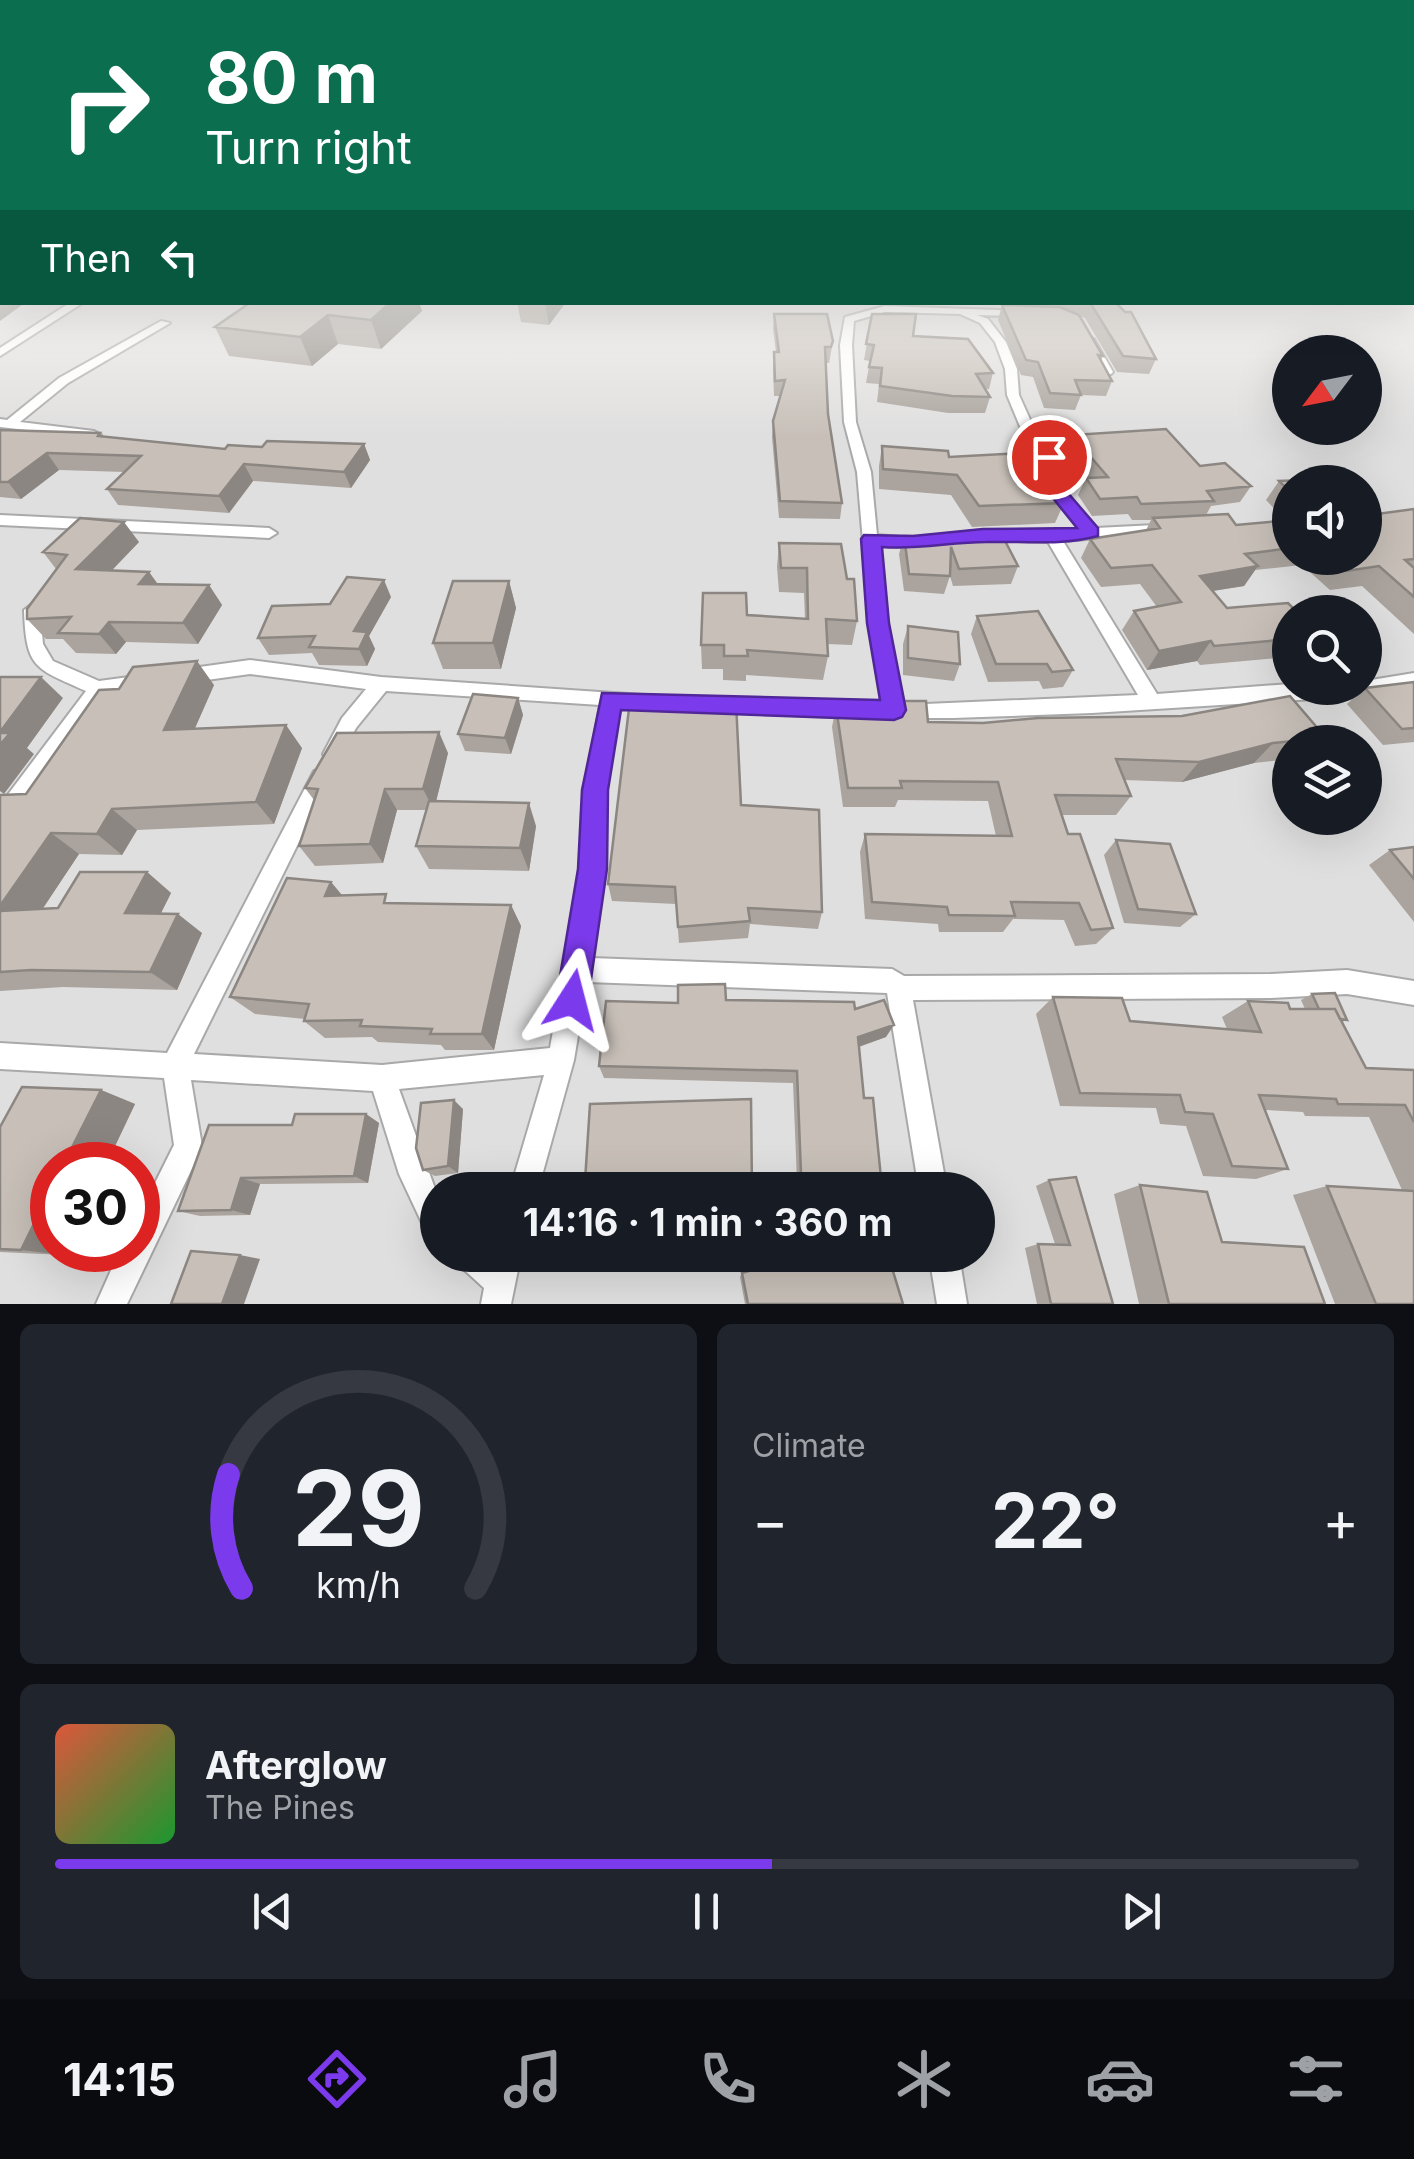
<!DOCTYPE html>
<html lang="en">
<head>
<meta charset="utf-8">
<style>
	:root { --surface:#171b24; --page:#20242c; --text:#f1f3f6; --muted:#9ea1a6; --line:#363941; --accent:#7c3aed }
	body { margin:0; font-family:Inter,sans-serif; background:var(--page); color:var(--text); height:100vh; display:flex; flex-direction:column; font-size:38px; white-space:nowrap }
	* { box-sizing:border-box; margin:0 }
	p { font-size:32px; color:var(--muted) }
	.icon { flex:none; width:55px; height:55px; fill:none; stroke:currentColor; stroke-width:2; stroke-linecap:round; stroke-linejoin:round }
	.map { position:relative; height:1304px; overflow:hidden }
	.panel { display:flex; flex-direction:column; gap:20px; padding:20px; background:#0d0f14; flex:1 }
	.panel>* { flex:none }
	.banner { position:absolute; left:0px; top:0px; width:1415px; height:305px; box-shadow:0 10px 40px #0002; background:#0b6e4f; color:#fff; overflow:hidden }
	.needle { width:65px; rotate:238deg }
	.tools { position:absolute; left:1272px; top:335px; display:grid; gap:20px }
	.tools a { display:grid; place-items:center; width:110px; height:110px; border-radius:50%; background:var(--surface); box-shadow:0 10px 40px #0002; font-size:50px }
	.speed { position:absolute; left:30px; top:1142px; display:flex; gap:20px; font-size:50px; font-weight:700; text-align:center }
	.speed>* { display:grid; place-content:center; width:130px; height:130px; border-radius:50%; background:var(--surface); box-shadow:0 10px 40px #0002; line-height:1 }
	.speed .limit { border:15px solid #d22; background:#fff; color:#111 }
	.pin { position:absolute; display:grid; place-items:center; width:85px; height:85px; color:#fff; margin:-42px; border:5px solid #fff; border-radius:50%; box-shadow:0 2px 10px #0007 }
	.me { position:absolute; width:110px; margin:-55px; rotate:9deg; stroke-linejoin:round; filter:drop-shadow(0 0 8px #0008) }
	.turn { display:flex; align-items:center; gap:35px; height:210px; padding:0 40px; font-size:45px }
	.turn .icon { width:130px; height:130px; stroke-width:2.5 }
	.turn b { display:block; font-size:70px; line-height:85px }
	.then { display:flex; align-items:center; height:95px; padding:0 40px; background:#0003; gap:20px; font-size:38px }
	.big { font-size:75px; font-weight:700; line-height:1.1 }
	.panel .tile { flex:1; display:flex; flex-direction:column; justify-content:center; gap:15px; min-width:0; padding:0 35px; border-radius:15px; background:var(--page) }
	.panel .dial { align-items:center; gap:0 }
	.dial svg { height:260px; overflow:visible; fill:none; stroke:var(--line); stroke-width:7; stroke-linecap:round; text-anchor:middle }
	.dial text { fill:var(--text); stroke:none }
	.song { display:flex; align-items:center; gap:30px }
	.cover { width:120px; height:120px; border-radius:15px; background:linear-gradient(135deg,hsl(10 70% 55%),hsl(130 70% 35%)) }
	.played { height:10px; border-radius:5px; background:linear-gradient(90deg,var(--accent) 55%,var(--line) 55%) }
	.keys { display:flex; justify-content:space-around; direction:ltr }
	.heat { display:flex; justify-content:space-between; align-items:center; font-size:55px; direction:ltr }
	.panel .tiles { flex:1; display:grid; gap:20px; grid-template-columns:1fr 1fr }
	.tile:last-child { grid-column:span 2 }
	.trip { position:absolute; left:420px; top:1172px; width:575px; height:100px; border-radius:50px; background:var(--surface); box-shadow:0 10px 40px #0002; font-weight:700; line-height:100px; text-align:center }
	.menu { display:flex; height:160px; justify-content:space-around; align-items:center; background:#090b0e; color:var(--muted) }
	.menu .icon { width:70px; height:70px }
	.menu .selected { color:var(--accent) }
	.menu b { font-size:45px; color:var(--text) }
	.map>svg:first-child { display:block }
	.residential { fill:#e0dfdf; fill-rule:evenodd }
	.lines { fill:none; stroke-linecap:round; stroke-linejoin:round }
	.street-casing { stroke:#a9a9a9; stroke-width:4 }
	.street { fill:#fff; fill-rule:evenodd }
	.wall { fill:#aba49e }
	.shaded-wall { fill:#8b8681 }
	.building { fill:#c7bfb8; stroke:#8b8681; stroke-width:2.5 }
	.route { fill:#7c3aed; stroke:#51269a; stroke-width:2.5 }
</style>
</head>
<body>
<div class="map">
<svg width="1414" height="1304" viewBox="0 0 1414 1304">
	<rect width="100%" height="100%" fill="#f2efe9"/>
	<!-- residential -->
	<path class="residential" d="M0,253l2,49h1410l2,-49v1051h-1414zM1290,352h75v76h-75zM1290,482h75v76h-75zM1290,612h75v76h-75zM1290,742h75v76h-75zM52,1165h86v85h-86zM438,1190h540v65h-540z"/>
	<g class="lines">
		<!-- street casing -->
		<g class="street-casing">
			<path id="street" d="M71,302h13l-84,54v-8z
				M885,306l140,5v4l-4,1 -44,-1 11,4 18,23 11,27 2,26 18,40 19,22 4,29 36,42 79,-4 2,3 -7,5 -107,9 94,153 133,-10v4h75v-7l49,-8v14l-51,9 -271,17 -139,5h-46l-20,-3 -17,-92 -13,-151 -13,-50 -4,-77 5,-28zM885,312l75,2 20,9 15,19 10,27 2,26 17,41 18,22 4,29 35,43 -28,2 -70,-2 -70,8 -36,-3 -6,-63 -15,-50 -4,-77 2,-24zM983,540l65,2 90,153 -236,10 -16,-82 -8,-78 35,3z
				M161,321l9,2 -102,60 -48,39 74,9 7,4 -2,3 -99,-11v-8l7,1 52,-42z
				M1086,339h8l19,33 -2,2h-8l-19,-33z
				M0,515l269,13 8,5 -8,5 -269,-13z
				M32,604l8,6 3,34 10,17 46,20 45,-6 6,2 3,5 -3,5 -6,2 -41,5 -96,135 -7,2v-26l86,-114c-51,-23 -60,-22 -62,-81z
				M250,660l131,17 277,19 2,5 -2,5h-40l-13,84 -2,79 -12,89 301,11 12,7 367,-2 76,-4 67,11v24l-67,-11 -76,4 -358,2 34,190h-28l-32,-197 -300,-11 -13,78 -36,130h-28l34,-115 -145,14 39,108v43l-10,-4 -29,-62 -26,-83 -182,-11 11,66 -4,10 -71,148h-31l24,-54h18v-33l36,-72 -10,-67 -164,-9v-26l167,10 147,-282 7,-3 7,3 3,6 -137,277 188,11 168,-17 31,-179 4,-79 15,-85 -214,-14 -30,37 -16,32 -7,2 -7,-2 -3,-6 19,-36 24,-29 -116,-15 -65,9 -6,-2 -3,-5 3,-5 6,-2z
				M712,697l144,7 7,2 2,5 -2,5 -7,2 -144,-7 -7,-2 -2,-5 2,-5z
				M456,1255h65l-10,49h-30l3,-16 -24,-22z
				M929,1255h30l8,49h-30z"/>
		</g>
		<!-- street -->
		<use href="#street" class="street"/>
	</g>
	<!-- wall -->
	<path class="wall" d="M251,302l171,9 -41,38 -43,-5 -26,22 -83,-10 -14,-29z
		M517,302h49l-17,23 -28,-3z
		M980,302h135l41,57 -7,15 -32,-2 -32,-54 -5,-2 23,40 -2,5 11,20 -6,15 -25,-1 -6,15 -31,-2 -11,-31 -12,-2 -23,-55 4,-15 30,1z
		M774,314l59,27 -4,22h-3l2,51 14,89 -2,16 -61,-1 -7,-81 1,-16 7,-25h-6l-1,-29 1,-15h2l-3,-23z
		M872,314l41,22 80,37 -4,16h-4l5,8 -5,16h-37l-71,-11 2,-18 -13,-1 4,-22 -6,-1z
		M0,430l100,3 2,3 123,13 139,-5 6,16 -19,28 -98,-7 -24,32 -111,-8 -11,-16 18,-17 -66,-2 -38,29 -21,-2z
		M1072,435l128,31 51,20 -11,16 -29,4 -5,9 30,10 49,-5 -19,-20 13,-19 11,1v76h75l5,-43 44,-6v125l-52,-48 -32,4 -28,-25 -47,5 -11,16 -32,5 15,17 63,4v45l-90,8 -3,-4 -50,9 -25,-40 12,-19 23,-4 -17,-23 -39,3 -20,-29 9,-19 56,-9 5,-10h-19l-4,-6 -36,2 -14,-21 8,-17h1l-22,-26z
		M882,446l67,11 89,23 26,23 -9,20 -83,4 -21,-32 -72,-6v-23z
		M904,536l114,30 -7,18 -58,2 -3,-10 -6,18 -40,-3 -5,-37z
		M139,542l-28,29 38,1 9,12 51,1 13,20 -24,39 -72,-2 -10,12 -40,-1 -13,-14h-17l-19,-20 29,-50 -13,-17z
		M779,543l68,36 10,42 -5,24 -25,-1 1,12 -5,24 -77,-5v6l-23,-1v-11h-21l-1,-24 46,-30 58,4 -1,-26 -25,-1 -2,-25z
		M509,581l7,27 -15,61h-58l-10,-26z
		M391,597l-22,39 6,13 -8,17 -48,-1 -7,-12 -43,2 -11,-17 72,-34z
		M977,616l96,54 -10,17 -20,2 -4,-8 -51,1 -17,-48z
		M908,626l52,38 -6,17 -51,-6v-31z
		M1414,682v60l-31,3 -36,-41 17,-16z
		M214,685l-19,43 107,20 -28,76 -137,6 -15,25 -43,-1 -37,55 16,-1 89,-36 24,21 -10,20 41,20 -25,57 -114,-3 -63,4v-196l26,-1z
		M518,698l5,17 -12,39 -46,-3 -7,-17z
		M899,701l29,21 398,16 -5,4h-31v17l-36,4 -72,19 -58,-2 7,16 -15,19h-55l7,19 45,94 -17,16 -21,2 -11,-26 -51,-1 -10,13h-64l-1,-8 -73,-5 -5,-67 5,-18 131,2 -8,-35 -90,-1 -3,7h-52l-11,-80 4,-20h61z
		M448,753l-12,48 100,25 -7,45 -100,-2 -13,-23 10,-36h-29l-14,53 -68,3 -16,-20 15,-46 -9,-12z
		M741,805l81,107 -4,17 -68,-5 -2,14 -69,5 -3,-39 -64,-3 -4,-17z
		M1116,840l80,74 -16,13 -56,-4 -20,-68z
		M1414,847v75l-45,-57 21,-15z
		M331,882l11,13 50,8 119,2 10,21 -27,124h-49l-4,-5 -63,-3 -6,-5 -47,1 -21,-17 1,-2 -50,-5 -25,-17z
		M1312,994l35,26 -5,2 24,46 48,2v234h-79l-42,-109 34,-9 75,4 -33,-73 -64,-1 -2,-4 -38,-2 23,59 -32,10 -53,-3 -17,-50 -26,-2 -4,-16 -96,-2 -24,-92 17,-17 77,24 97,8 -5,-12 26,-16 42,8h15l-4,-9z
		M726,1000l129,9 31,28 -27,10 5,51 17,80 -8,7 -76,-4 -4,-98 -189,-5 -5,-12 79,-63z
		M101,1090l34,14 -29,61h-54v85h14l-2,5 -64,-3v-125z
		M590,1104l162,86h-26v-5l-135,5 -6,-9z
		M463,1109l-5,64 -23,3 -12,-6z
		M366,1114l13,9 -11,60 -108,1 -10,31 -50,1 -22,-5 114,-86z
		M1049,1180l64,124h-76l-12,-56 13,-4h17l-19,-58z
		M1140,1185l82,57 103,62h-186l-25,-110z
		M742,1273l161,31h-158l-5,-27z"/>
	<!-- shaded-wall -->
	<path class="shaded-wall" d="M2,296v6h24l-26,19v-23z
		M391,302h28l3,9 -41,38 -10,-29z
		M545,302h21l-17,23z
		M328,315l10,29 -26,22 -12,-29z
		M364,444l6,16 -19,28 -7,-16z
		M47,453l12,17 -38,29 -13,-17z
		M244,464l9,17 -24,32 -10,-17z
		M124,522l15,20 -46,48 -17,-21z
		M1258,566l-14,20 -57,9 13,-19z
		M149,572l14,20 -24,-8z
		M384,580l7,17 -22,39 6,13 -8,17 -8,-17 -5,-18z
		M509,581l7,27 -15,61 -8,-26z
		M209,585l13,20 -24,39 -15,-21z
		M109,622l17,20 -10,12 -17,-20z
		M1211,641l-14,20 -50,9 12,-19z
		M197,661l17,24 -30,68 -20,-23z
		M41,677l22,21 -36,50 7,6 -30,40 -4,-3v-59z
		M518,698l5,17 -12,39 -6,-16z
		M286,725l16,23 -28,76 -18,-22z
		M439,732l9,21 -14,57 -11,-21z
		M1273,743l-19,20 -72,19 17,-20z
		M385,789l12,21 -14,53 -13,-19z
		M529,803l7,23 -7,45 -9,-23z
		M112,809l25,21 -15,25 -25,-21z
		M51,833l28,21 -51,77 -28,-17v-8z
		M147,872l24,21 -20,40 -26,-20z
		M331,882l18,22 -24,-8z
		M511,905l10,21 -27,124 -12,-16z
		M178,914l24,19 -25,57 -27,-18z
		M894,1025l-8,12 -34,12 6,-12z
		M101,1090l34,14 -29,61h-43z
		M454,1100l9,9 -5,64 -10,-7z
		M366,1114l13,9 -11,60 -14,-7z
		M241,1178l19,6 -10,31 -19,-5z
		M52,1187v63h14l-2,5 -43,-5z
		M240,1255l20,4 -16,45h-22z"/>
	<!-- building -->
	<path class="building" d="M0,253h2v43l-2,2z
		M251,302h140l-20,18 -43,-5 -28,22 -85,-10z
		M1088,302h27l10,10h6l25,47 -33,-3 -32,-52z
		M1002,305l58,2 19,8 24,41 -5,-1 14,26 -37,-1 6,15 -31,-2 -12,-31 -12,-2z
		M774,314h53l6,27 -2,6h-6l3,67 14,89 -62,-2 -7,-80 12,-41 -10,1 -1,-29h5z
		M872,314h44l-3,22 55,3 25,34 -17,1 14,23 -38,-1 -72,-10 2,-18 -13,-1 5,-22 -8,-1z
		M1166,429l34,37 25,-3 26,23 -44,5 7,10 -73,3 -4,-7 -37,2 -14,-21 22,-1 -36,-42z
		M0,430l100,3 -2,3 127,13 3,-4 34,2 5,-6 97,3 -20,28 -100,-8 -25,32 -112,-7 34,-33 -94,-3 -39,29h-8z
		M882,446l66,5 1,6 72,-4 17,27h12l14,23 -85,3 -22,-31 -74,-6z
		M1311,480l3,2h-24v10l-11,-11z
		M1414,509v50l-9,1 9,8v29l-35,-31 -33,5 -15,-13h34v-47l5,4z
		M1228,514l8,11 54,-5v28l-45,6 13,12 -58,10 27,32 61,-5 9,9h-7v27l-76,7 -3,-5 -52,10 -25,-40 47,-9 -29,-37 -41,3 -21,-29 70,-11 -7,-10z
		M80,518l44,4 -48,47 73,3 -10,12 70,1 -26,38 -74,-1 -10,12 -41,-1 13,-16 -44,2v-10l40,-54 -24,-3z
		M904,536l99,1 15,29 -59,3 -8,-22 -1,29 -41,-2z
		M779,543l62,1 6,35h7l3,42 -31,-2 2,37 -81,-6 1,6h-24v-11h-23l2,-52h43l1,22 61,4 -1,-51h-26z
		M347,577l37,3 -30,51 13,1 -8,17 -50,-2 6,-11 -57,2 14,-32 58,-2z
		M453,581h56l-16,62h-60z
		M1038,611l35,59 -21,2 -5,-8h-51l-19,-48z
		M908,626l50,6 2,32 -52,-6z
		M197,661l-33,69 122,-5 -30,77 -144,7 -15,25 -46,-1 -51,73v-111l26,-1 73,-104 20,-1 14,-22z
		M0,677h41l-41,55z
		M1414,682v46l-12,1 -37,-41z
		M473,694l45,4 -13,40 -47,-4z
		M1290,696l36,42 -53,5 -74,19 -83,-3 15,37 -76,-1 13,39h12l33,94 -22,2 -12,-27 -68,-1 4,14 -66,-1 -2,-8 -75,-5 -7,-68 147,2 -14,-54 -98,-1 2,7h-54l-12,-81h64l-1,-6h27l2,21 55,1 55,-5 144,-2z
		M630,700l106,2 5,103 78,5 3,102 -74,-4 2,13 -72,6 -3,-40 -67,-3z
		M439,732l-16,57h-38l-15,55 -71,2 19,-57 -13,-1 32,-55z
		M0,733h10l-10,12z
		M429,801l100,2 -9,45 -104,-2z
		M1116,840l54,4 26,70 -58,-5z
		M1414,847v32l-24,-29z
		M80,872h67l-22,41 53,1 -28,58 -119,-2 -31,2v-61l58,-3z
		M287,878l44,4 -6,14 61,-2 -2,9 127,2 -29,129h-52l2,-5 -72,-3 2,-6 -58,1 5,-17 -79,-7z
		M725,984l1,16 128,2 1,7 29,-9 10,25 -36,12 6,61h9l8,80 -80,-5 -4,-102 -198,-5 7,-65 72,2v-18z
		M1335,993l12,27 -7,-1 -5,-10h-16l-7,-15z
		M1053,997l69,1 8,23 131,11 -13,-31 40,2 2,6h45l31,59 48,2v52l-9,-17 -67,-1 -2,-5 -77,-4 29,74 -56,-3 -19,-52 -28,-2 -5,-17 -100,-2z
		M22,1087l79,3 -38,75h-11v22l-31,63 -21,-1v-122z
		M751,1099l1,91h-25v-14l-142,5 5,-77z
		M454,1100l-6,66 -25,4 -7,-22 5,-45z
		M295,1114h71l-12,62 -113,2 -10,32 -53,1 31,-86h83z
		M1076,1177l37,127h-62l-13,-60 32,1 -21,-65z
		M1140,1185l67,7 15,50 82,5 21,57h-156z
		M1327,1186l87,5v113h-38z
		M191,1251l49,4 -18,49h-51z
		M804,1255h84l15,49h-155l-6,-31z"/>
	<!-- sky -->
	<linearGradient id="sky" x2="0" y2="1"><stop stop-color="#8fc0e4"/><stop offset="0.58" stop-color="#f9f8f5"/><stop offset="1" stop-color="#f9f8f5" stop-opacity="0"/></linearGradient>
	<rect width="1414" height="436" fill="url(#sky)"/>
	<!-- route -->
	<path class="route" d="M1049,452l9,5 4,29 36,42v8c-37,10 -74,5 -112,6 -35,0 -68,8 -104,5l7,76 17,87 -4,7 -8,3 -273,-10 -13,80 -1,79 -19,131 -5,11 -11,5 -11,-5 -5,-11 22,-131 4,-79 20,-97 278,7 -13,-77 -6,-84 3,-4 49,1 70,-7 94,-1 -33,-41 -4,-30z"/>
</svg>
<div class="tools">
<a><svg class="needle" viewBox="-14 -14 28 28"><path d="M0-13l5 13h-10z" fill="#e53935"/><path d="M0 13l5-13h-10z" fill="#9ea1a6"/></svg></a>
<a><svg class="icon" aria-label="sound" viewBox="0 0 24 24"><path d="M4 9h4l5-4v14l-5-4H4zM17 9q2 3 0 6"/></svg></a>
<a><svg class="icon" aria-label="search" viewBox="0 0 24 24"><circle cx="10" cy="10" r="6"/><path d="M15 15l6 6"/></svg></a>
<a><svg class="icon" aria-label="layers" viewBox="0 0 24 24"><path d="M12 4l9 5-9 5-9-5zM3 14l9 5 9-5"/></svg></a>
</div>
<div class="speed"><div class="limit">30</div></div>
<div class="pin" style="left:1049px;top:457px;background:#d93025"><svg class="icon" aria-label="arrive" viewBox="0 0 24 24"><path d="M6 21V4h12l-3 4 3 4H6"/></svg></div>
<svg class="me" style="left:572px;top:1000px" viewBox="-20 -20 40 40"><path d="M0-17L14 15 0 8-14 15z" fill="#7c3aed" stroke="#fff" stroke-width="4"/></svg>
<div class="trip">14:16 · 1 min · 360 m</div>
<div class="banner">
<div class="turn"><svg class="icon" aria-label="right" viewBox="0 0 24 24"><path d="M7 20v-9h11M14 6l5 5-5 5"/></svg><div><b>80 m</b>Turn right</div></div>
<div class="then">Then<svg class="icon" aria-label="left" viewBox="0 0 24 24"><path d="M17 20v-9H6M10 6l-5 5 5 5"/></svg></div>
</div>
</div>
<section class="panel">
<div class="tiles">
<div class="tile dial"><svg viewBox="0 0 100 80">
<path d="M14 69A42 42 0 1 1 86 69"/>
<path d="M14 69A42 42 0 0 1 10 34" stroke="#7c3aed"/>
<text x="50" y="56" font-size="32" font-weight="700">29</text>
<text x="50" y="72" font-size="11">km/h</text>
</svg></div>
<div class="tile"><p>Climate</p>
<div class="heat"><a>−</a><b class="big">22°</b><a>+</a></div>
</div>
<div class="tile">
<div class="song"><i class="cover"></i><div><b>Afterglow</b><p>The Pines</p></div></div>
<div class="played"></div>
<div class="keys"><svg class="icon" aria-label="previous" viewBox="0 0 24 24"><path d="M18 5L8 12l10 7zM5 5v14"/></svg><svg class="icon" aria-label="pause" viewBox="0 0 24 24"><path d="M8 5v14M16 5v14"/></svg><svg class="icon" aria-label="next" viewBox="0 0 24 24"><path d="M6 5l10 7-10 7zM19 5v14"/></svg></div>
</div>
</div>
</section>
<nav class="menu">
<b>14:15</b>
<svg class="icon selected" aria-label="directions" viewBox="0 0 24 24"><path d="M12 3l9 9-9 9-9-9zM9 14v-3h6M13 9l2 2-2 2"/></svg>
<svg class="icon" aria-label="music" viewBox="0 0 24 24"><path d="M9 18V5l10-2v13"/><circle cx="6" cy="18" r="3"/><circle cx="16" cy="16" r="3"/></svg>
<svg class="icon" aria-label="phone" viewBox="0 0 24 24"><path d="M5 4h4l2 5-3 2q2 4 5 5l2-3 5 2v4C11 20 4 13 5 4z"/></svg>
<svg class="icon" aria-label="climate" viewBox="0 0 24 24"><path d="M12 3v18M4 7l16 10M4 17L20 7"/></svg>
<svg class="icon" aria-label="car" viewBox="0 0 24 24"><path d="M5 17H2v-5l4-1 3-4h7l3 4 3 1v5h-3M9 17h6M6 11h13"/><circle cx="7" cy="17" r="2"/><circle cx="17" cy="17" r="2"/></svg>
<svg class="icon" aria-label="filters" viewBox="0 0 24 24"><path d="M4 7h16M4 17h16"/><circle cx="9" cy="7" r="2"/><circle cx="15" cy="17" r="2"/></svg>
</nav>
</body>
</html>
